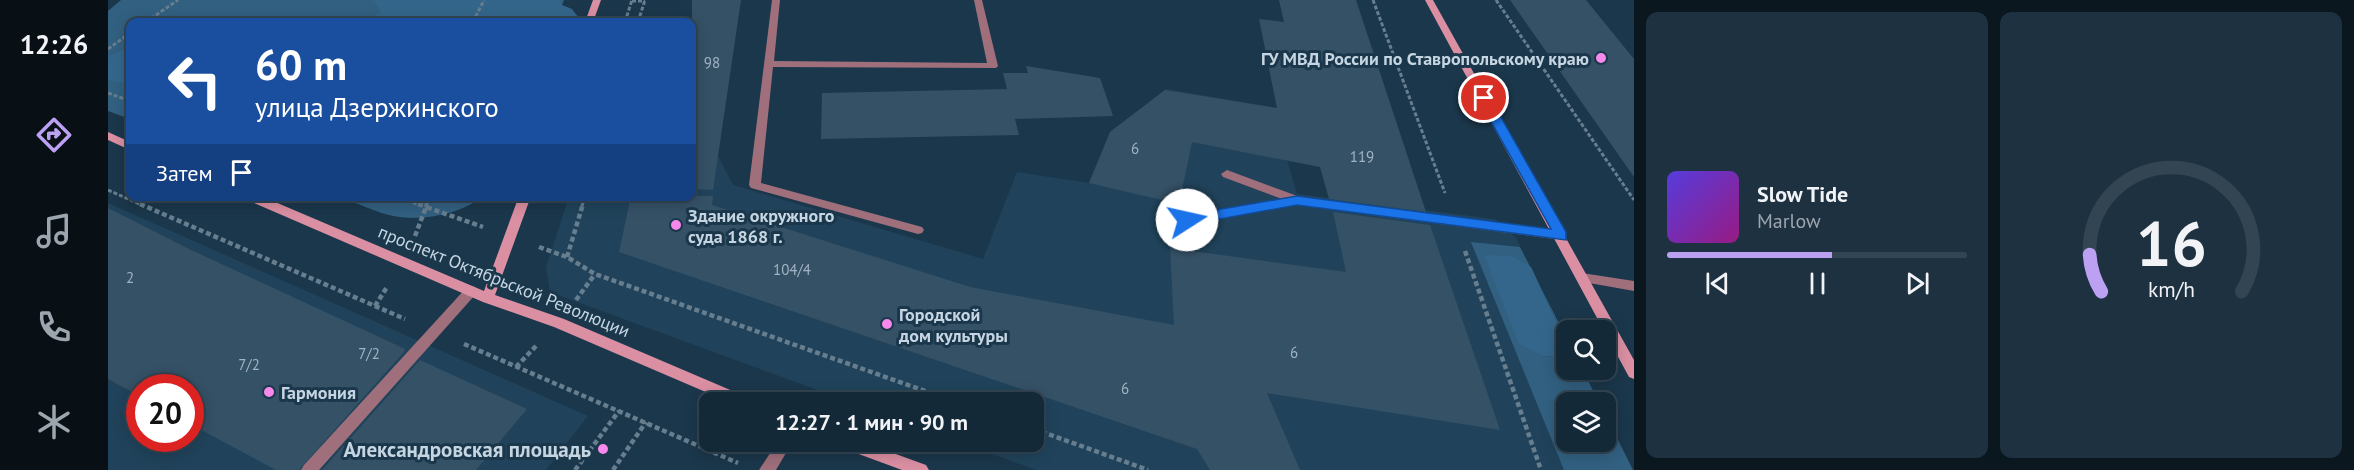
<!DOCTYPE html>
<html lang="ru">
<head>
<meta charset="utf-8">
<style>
	:root { --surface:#142938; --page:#1d3140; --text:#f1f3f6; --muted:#9da6ae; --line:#334553; --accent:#bca0f2 }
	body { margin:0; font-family:"PT Sans",sans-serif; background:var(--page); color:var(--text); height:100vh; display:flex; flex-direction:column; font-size:22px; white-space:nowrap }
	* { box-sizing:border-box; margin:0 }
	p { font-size:20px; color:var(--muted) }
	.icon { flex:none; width:33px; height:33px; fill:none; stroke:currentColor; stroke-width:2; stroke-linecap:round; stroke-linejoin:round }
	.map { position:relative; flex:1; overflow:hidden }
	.panel { display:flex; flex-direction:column; gap:12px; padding:12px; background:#0b171f; width:720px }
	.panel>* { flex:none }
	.hud { position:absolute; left:18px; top:18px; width:570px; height:183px; border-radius:12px; box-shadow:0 3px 15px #0003,0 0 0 2px var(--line); background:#1a4fa0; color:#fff; overflow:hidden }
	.fabs { position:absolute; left:1448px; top:320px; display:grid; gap:12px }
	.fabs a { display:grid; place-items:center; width:60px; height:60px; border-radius:12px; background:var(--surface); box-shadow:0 3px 15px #0003,0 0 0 2px var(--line); font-size:30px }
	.speed { position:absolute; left:18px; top:374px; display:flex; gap:12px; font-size:30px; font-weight:700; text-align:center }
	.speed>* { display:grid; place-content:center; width:78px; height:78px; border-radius:50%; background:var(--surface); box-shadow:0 3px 15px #0003,0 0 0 2px var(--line); line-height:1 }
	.speed .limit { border:9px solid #d22; background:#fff; color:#111 }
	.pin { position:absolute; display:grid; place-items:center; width:51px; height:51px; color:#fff; margin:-26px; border:3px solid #fff; border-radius:50%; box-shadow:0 2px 6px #0007 }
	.me { position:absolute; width:66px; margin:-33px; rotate:80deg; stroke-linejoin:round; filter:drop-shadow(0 0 4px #0008) }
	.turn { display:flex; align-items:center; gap:21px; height:126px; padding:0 30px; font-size:27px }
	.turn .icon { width:78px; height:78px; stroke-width:2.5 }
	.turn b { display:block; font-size:42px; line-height:51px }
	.then { display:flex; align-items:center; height:57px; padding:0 30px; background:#0003; gap:12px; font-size:22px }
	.panel .widget { flex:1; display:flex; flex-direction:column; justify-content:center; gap:9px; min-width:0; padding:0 21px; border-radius:12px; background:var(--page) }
	.panel .dial { align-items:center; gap:0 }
	.dial svg { height:156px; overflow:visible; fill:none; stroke:var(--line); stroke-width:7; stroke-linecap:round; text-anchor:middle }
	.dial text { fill:var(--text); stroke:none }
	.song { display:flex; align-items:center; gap:18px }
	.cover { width:72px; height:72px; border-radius:9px; background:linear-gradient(135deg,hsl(250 70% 55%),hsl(310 70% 35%)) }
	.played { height:6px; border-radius:3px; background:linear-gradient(90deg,var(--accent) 55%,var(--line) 55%) }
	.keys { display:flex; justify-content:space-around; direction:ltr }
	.panel .tiles { flex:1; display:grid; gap:12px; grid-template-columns:repeat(2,1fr) }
	.trip { position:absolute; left:591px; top:392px; width:345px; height:60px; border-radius:12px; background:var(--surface); box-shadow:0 3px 15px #0003,0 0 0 2px var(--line); font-weight:700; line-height:60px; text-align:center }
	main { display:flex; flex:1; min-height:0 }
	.tab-bar { display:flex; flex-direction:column; width:108px; justify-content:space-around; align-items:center; background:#081016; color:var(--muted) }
	.tab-bar .icon { width:42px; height:42px }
	.tab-bar .selected { color:var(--accent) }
	.tab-bar b { font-size:27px; color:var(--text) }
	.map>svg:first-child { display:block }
	.built { fill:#20435b; fill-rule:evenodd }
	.green { fill:#326081 }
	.forest { fill:#34668b }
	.building { fill:#355166 }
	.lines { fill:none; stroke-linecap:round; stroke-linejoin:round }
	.path-far1 { stroke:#677e8f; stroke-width:3; stroke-dasharray:4 2; stroke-linecap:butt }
	.path { stroke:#677e8f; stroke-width:4.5; stroke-dasharray:5 3; stroke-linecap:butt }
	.lane { fill:#9f6f7b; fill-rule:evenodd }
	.secondary { fill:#db8fa3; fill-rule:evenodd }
	.route { fill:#1a73e8; stroke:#114b97; stroke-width:1.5 }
	.poi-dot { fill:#f788ec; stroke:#1b374b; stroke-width:2 }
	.labels { text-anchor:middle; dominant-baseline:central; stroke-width:6; stroke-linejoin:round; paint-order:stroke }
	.number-label { font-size:15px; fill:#a1b4c3 }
	.poi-label { font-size:18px; font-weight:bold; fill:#c5d5e2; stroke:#1b374b; text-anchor:start }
	.street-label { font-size:18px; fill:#c5d5e2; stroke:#1b374b }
	.near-poi-label { font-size:21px; font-weight:bold; fill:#c5d5e2; stroke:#1b374b; text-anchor:end }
</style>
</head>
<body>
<main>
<nav class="tab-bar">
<b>12:26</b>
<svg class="icon selected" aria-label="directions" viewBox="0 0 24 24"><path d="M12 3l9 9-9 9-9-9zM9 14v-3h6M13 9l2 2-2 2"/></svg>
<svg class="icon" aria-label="music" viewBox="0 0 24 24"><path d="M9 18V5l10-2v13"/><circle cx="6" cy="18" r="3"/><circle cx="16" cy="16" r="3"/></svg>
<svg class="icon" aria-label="phone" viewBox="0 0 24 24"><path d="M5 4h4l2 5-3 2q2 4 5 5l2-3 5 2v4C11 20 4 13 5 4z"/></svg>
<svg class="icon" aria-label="climate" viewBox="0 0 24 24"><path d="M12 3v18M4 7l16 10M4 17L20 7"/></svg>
</nav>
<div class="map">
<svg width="1526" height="470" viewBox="0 0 1526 470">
	<rect width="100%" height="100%" fill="#1b374b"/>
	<!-- built -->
	<path class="built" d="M1058,89l106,18 25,87 198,25 21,19 50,104v99h39l22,29h-591l-79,-29h77v-39h-184l-300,-110 -4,-25 23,-70 123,-1v-40h26l15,29 250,74 34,-87 72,11 22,-52z
		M0,203l480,213 -42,54h-438zM32,387h50v51h-50z"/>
	<!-- green -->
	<path class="green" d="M13,0h443l-9,22h-425v97l-22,-8v-100z
		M232,197h143c-24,17 -60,25 -90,19 -18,-4 -36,-13 -53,-19z
		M1363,242l49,5 46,90v5l-35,-75 12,89 23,2v11h16l17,33h-33v39h39v-27l28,56h-69z"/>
	<!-- forest -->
	<path class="forest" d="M266,0h186l2,5 10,4 10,13h-215l14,-10z
		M12,51h10v34l-22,-5v-23z
		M1376,255l27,1 20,11 35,75v16l-23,-2 -24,-12z"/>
	<!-- building -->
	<path class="building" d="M584,0h49l-28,190 -21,-1z
		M1171,0h77l70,212 -97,-13 -9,-32 -128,-25 -13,62 -90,-21 21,-51 55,-42 112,18 -18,-89 25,3z
		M1402,0h76l48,59v118z
		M918,66l74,12 13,38 -98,3 4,16 -198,4 1,-46 185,-4 -4,-16h25z
		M523,196h82l-1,9 258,82 204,38 -4,-77 176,24 -13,-60 97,13 70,205 -233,-37 33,77h-90l-13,-21 -578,-197z
		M0,208l81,41 216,100 -1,3 -105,118h-23l-86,-46v-37h-50v9l-32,-17z
		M312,360l107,49 -51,61h-154z"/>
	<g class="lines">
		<!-- path-far1 -->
		<path class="path-far1" d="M1265,0l72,193
			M1388,0l138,200
			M524,1h13
			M38,22l32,-22
			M365,22l11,-22
			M517,22l7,-22
			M530,22l7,-22
			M0,49l22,-16
			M0,93l22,8
			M0,190l36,16
			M288,196l26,10
			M318,206l3,-10
			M474,206l3,-10"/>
		<!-- path -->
		<path class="path" d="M32,204l265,115
			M310,204l8,3 1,-3
			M307,236l11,-29 57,20
			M431,247l28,10 28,17 361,128
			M1357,251l76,219
			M459,257l16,-53
			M468,300l19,-26
			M267,306l12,-19
			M356,344l274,119
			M408,367l20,-21
			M926,429l114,41
			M467,470l44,-59
			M505,470l33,-48"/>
		<!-- lane -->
		<path class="lane" d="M664,0h8l-6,61 213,2 -13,-63h8l16,66 -2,2 -223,-1 -12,116 161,44 2,3 -2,3 -4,1 -167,-46 -2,-3z
			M1119,170l73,27 261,35 6,4 -6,4 -264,-35 -110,19 -4,-1 -2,-3 2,-3 4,-1 95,-17 -59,-22 -2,-3z
			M1474,273l52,8v10l-56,-10 -2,-3 2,-3z
			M363,286l4,1 2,4 -2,4 -156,175h-18l3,-5 163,-178z
			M670,441h15l-17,29h-17z"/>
		<!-- secondary -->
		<path class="secondary" d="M485,0h8l-8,22h-8z
			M1317,0h8l201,360v19l-5,-2z
			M0,132l22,10v8l-22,-10z
			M136,196h17l223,95 35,-95h12l-36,99 69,24 185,79 2,4h-22l-175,-75 -71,-25 -238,-103z
			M727,441h25l66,24 3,5h-27l-65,-24z"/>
	</g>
	<!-- route -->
	<path class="route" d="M1376,95l6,3 76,134v8l-269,-35 -110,20 -7,-5 7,-5 110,-19 254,33 -73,-131z"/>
	<!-- markers -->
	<g class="poi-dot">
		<circle cx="1493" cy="58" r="6"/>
		<circle cx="568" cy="225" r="6"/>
		<circle cx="779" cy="324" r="6"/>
		<circle cx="161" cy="392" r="6"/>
		<circle cx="495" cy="449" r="6"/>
	</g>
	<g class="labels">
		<!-- number labels -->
		<g class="number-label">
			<text x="604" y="62">98</text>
			<text x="1027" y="148">6</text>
			<text x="1254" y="156">119</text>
			<text x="684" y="269">104/4</text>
			<text x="22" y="277">2</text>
			<text x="1186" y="352">6</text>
			<text x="261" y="353">7/2</text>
			<text x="141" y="364">7/2</text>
			<text x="1017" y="388">6</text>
		</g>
		<!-- poi labels -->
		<g class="poi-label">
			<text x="1481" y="58" text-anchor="end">ГУ МВД России по Ставропольскому краю</text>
			<text x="580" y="215">Здание окружного<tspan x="580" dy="21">суда 1868 г.</tspan></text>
			<text x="791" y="314">Городской<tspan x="791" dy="21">дом культуры</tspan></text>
			<text x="173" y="392">Гармония</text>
		</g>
		<!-- street labels -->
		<g class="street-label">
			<text transform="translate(396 281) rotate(22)">проспект Октябрьской Революции</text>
		</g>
		<!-- near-poi labels -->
		<g class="near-poi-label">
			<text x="483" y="449">Александровская площадь</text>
		</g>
	</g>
</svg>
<div class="fabs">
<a><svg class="icon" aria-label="search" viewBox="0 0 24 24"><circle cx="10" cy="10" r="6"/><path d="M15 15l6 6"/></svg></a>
<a><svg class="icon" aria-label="layers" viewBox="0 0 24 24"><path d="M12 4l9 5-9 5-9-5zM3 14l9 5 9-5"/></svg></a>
</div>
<div class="speed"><div class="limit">20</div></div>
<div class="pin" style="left:1376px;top:98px;background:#d93025"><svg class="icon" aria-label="arrive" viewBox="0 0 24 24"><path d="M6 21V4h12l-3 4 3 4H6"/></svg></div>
<svg class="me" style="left:1079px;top:220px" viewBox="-20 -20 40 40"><circle r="19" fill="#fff"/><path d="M0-13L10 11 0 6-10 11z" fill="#1a73e8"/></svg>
<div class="trip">12:27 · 1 мин · 90 m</div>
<div class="hud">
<div class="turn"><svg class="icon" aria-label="left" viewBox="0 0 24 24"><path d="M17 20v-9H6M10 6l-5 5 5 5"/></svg><div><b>60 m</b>улица Дзержинского</div></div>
<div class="then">Затем<svg class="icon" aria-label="arrive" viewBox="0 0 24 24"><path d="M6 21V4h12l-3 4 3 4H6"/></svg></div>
</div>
</div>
<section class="panel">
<div class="tiles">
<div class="widget">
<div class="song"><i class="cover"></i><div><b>Slow Tide</b><p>Marlow</p></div></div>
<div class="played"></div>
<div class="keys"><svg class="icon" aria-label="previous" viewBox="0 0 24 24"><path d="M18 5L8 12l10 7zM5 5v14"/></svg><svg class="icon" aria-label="pause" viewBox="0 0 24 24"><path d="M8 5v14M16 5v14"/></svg><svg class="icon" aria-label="next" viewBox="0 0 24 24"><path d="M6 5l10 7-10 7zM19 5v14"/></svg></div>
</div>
<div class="widget dial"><svg viewBox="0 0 100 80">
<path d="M14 69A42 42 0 1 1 86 69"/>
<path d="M14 69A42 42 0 0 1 8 50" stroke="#bca0f2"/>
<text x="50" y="56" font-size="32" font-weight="700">16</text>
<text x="50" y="72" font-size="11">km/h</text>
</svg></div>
</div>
</section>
</main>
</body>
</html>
